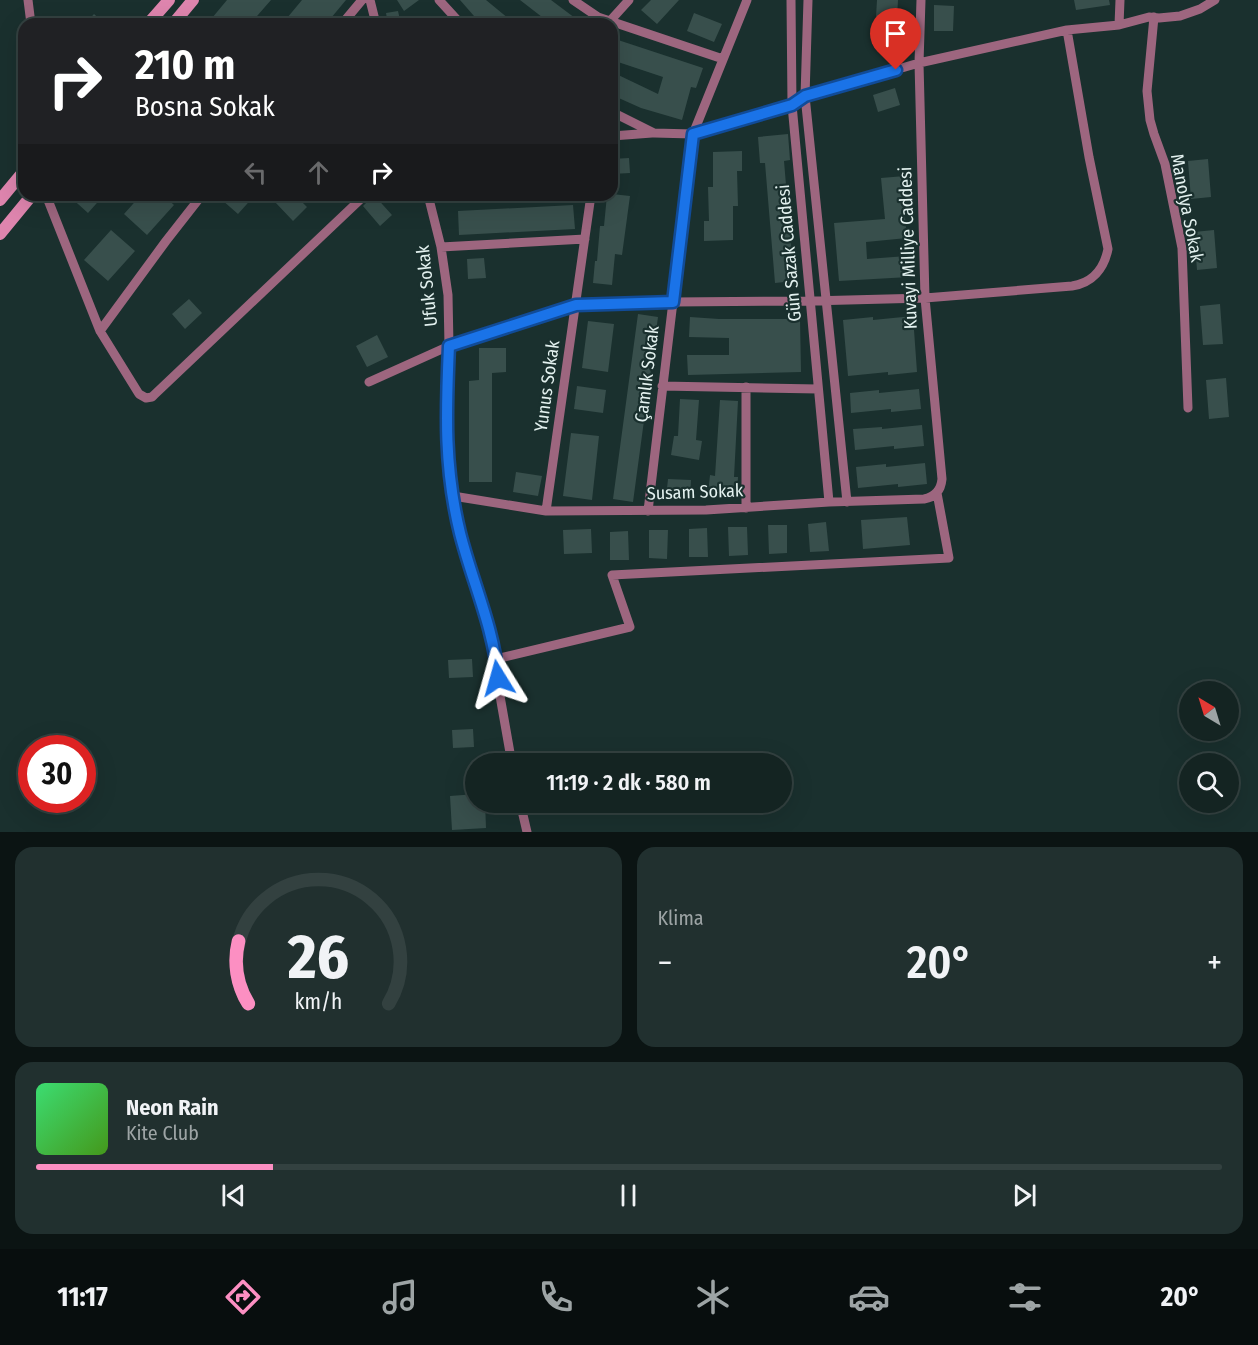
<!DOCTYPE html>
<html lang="tr">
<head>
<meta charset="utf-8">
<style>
	:root { --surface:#142422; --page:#21302f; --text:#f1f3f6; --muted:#9da4a5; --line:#334140; --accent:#fc8fc2 }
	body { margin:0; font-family:"Fira Sans Condensed",sans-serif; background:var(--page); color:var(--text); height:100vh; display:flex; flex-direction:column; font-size:22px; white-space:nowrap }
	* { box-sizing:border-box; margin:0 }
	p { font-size:20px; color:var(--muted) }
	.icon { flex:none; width:33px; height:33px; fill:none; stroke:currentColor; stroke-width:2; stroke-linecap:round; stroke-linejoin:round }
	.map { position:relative; height:832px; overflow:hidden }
	.side { display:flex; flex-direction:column; gap:15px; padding:15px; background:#0b1413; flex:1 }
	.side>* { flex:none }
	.guide { position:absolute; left:18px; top:18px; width:600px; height:183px; border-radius:18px; box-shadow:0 6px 24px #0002,0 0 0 2px var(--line); background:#202124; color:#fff; overflow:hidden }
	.needle { width:39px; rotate:322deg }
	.controls { position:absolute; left:1179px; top:681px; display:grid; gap:12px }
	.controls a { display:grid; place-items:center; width:60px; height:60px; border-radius:50%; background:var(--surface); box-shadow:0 6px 24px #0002,0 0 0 2px var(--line); font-size:30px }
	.speed { position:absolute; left:18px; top:735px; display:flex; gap:12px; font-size:30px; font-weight:700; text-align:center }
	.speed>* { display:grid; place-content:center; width:78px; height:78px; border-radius:50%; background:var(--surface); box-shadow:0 6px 24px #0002,0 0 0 2px var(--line); line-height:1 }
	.speed .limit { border:9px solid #d22; background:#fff; color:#111 }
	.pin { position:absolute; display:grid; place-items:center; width:51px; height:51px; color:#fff; margin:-62px -26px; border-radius:50% 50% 50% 0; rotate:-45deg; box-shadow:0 0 6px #0007 }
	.pin .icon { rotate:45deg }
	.me { position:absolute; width:66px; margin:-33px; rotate:352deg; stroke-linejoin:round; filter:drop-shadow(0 0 4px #0008) }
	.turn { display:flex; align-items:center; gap:21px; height:126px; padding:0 18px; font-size:27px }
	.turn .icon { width:78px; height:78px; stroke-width:2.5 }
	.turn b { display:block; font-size:42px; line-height:51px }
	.lanes { display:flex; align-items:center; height:57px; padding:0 18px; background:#0003; justify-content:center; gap:30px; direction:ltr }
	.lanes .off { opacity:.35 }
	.big { font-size:45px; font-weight:600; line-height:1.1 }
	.side .widget { flex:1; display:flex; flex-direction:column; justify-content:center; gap:9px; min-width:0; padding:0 21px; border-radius:18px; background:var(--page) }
	.side .dial { align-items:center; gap:0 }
	.dial svg { height:156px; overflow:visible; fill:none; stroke:var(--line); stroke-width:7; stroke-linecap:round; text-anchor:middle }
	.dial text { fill:var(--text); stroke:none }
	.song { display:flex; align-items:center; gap:18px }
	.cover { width:72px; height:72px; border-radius:9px; background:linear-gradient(135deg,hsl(140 70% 55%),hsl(100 70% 35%)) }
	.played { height:6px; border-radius:3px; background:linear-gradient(90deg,var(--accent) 20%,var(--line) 20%) }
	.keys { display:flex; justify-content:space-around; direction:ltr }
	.heat { display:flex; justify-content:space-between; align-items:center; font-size:33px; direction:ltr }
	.side .tiles { flex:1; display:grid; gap:15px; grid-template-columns:1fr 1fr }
	.widget:last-child { grid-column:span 2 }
	.trip { position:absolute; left:465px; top:753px; width:327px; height:60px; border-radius:30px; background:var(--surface); box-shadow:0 6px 24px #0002,0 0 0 2px var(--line); font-weight:600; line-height:60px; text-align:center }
	.dock { display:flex; height:96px; justify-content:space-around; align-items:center; background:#080e0e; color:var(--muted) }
	.dock .icon { width:42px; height:42px }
	.dock .active { color:var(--accent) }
	.dock b { font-size:27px; color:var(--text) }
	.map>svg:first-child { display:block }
	.building { fill:#384f4c }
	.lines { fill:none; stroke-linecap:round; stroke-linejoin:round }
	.minor { stroke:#9d667f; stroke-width:9 }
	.secondary { stroke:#de85ae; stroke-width:12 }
	.route-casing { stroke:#114b97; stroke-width:15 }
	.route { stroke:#1a73e8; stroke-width:10 }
	.labels { text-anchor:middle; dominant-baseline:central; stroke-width:4.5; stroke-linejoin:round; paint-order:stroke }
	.street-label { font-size:18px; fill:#e3f1ef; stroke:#1a302e }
</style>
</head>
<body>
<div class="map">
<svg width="1258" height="832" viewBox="0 0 1258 832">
	<rect width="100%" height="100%" fill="#1a302e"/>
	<!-- building -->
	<path class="building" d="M227,0h44l-21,24h-43z
		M302,0h44l-20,24h-44z
		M397,0h22l-15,11z
		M460,0h26l29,24h-31l-10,-8z
		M520,0h31l32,24h-32z
		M651,0h28l-22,24 -16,-14z
		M877,0h21l-1,18 -21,-1z
		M1074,0h35l1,5 -34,5z
		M934,5l20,1 -1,25h-19z
		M398,11l3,13h-13l-2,-11z
		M694,13l28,11 -8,18 -27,-11z
		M94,14l11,10h-20z
		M612,38l91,30 -7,20 -5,-1 -9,33 -41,-12 -29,-13v-23l46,22 5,-17 -51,-17z
		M895,88l5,17 -22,7 -5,-17z
		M788,134l2,26 -6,1 10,120 -19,2 -10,-120h-5l-2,-26z
		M742,151v20h-5l1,35h-5v34l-29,1v-20h5l-1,-34h5v-35z
		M629,158l1,15 -18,1v-15z
		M1208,159l3,38 -20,2 -3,-38z
		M905,176l3,32h-4l3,30 -41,4 1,17 40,-3 2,21 -70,4 -5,-58 51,-4 -4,-41z
		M612,194l18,2 -8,59 -7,-1 -3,31 -19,-2 2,-22h2l3,-35h4l3,-31z
		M68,195h36l-16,18z
		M141,195h22l11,10 -27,30 -23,-21z
		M227,195h28l-17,19 -16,-14z
		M282,195h13l12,12 -14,14 -18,-19z
		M374,195l18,20 -12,11 -17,-20z
		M573,205l2,24 -116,6 -1,-24z
		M111,230l24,21 -27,30 -24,-21z
		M1214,230l3,38 -20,2 -3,-38z
		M484,258l2,20 -18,1 -1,-20z
		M189,299l13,14 -17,16 -13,-15z
		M1220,304l3,40 -20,1 -3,-39z
		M638,314l20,3 -25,185 -20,-3z
		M913,316l4,56 -29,3v-3l-40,4 -5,-56 30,-3v3z
		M690,317l29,2h81l1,53 -113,3 -1,-20h42v-17l-40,-1z
		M588,321l26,3 -6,48 -26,-4z
		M377,335l11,22 -21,10 -11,-21z
		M479,348h27v24l-14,1v109h-23v-101l10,-1z
		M1226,378l3,39 -20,2 -3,-39z
		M577,386l29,4 -3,23 -29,-4z
		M919,389l2,20 -30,3v-3l-40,4 -1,-20 29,-3v3z
		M680,399l19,1 -3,40 6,1 -3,19 -28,-5 3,-19h4z
		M720,400l18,1 -4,76h4l-1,19 -29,-2 2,-19 5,1z
		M922,425l2,21 -30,3v-3l-39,4 -2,-21 29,-2v2z
		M571,433l28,3 -7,64 -29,-4z
		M925,463l2,21 -29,3v-3l-40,4 -2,-21 30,-3v3z
		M516,472l26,4 -4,20 -25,-4z
		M668,479l23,1 -1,19 -24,-1z
		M907,517l3,28 -47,4 -2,-29z
		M826,522l3,29 -19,1 -2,-28z
		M768,525h19v28l-18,1z
		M728,527h19l1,28 -19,1z
		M707,528l1,29h-19v-28z
		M591,529l1,24 -28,1 -1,-24z
		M649,530h19l-1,29 -18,-1z
		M628,531l1,29h-19v-28z
		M472,659l1,18 -24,1 -1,-18z
		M473,729l1,18 -21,1 -1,-18z
		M476,794v8h9l1,26 -34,2 -2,-34z"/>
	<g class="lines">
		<!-- minor -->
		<path class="minor" d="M28,0l3,24
			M370,0l6,24
			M439,0l22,24
			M573,0l25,17 125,42
			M791,0l1,105 37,397
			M808,0l-3,96 42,406
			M1154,17l-7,74 3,29 4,14 11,30 17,84 6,160
			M610,21l19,-21
			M342,24l20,-24
			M1119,25l1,-25
			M612,112l42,21 39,1 99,-29 13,-9 114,-33 148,-33 52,-5 30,-8 10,1 21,-2 20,-7 15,-9
			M612,136l40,-3
			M46,195l54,136 39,63 7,4 6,-1 2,-2 211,-200
			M428,195l13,52 7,48 1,51 -3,81 5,55 9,51 23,75 13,51 4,37 12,68
			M441,247l144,-8
			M100,331l66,-90 36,-46
			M369,382l80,-36 127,-41 97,-3 137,-1 115,-3 147,-12c20,-3 32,-17 36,-37l-19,-92 -22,-127
			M662,386l156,3
			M746,387v121
			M453,496l93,15 160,-1 123,-8 95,-3c11,-2 17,-9 18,-20l-17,-181 -6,-235 2,-63
			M546,511l45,-316
			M648,511l45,-377 54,-134
			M496,659l134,-32 -18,-52 337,-17 -12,-65
			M520,802l7,30"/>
		<!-- secondary -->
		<path class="secondary" d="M148,24l21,-24
			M173,24l20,-24
			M0,200l24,-29
			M0,234l32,-39"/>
	</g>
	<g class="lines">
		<!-- route casing -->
		<g class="route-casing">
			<path id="route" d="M498,678c-4,-50 -26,-97 -38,-145 -16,-65 -14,-121 -11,-187l127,-41 97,-3 20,-168 99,-29 13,-9 91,-26"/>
		</g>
		<!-- route -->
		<use href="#route" class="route"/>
	</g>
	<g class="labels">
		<!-- street labels -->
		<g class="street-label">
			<text transform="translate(1187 208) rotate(79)">Manolya Sokak</text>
			<text transform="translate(908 248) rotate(-92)">Kuvayi Milliye Caddesi</text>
			<text transform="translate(789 253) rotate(-95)">Gün Sazak Caddesi</text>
			<text transform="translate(427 286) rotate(-96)">Ufuk Sokak</text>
			<text transform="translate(647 374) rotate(-83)">Çamlık Sokak</text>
			<text transform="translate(547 386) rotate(-82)">Yunus Sokak</text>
			<text transform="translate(695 492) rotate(-2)">Susam Sokak</text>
		</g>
	</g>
</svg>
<div class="controls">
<a><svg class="needle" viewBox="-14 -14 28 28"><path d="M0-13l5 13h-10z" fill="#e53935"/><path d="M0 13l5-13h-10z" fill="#9da4a5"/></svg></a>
<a><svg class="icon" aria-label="search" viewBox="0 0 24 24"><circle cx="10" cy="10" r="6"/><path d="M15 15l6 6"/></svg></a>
</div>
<div class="speed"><div class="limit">30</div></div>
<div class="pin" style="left:896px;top:70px;background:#d93025"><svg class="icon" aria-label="arrive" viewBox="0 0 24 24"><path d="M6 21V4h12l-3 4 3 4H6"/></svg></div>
<svg class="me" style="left:498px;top:678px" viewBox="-20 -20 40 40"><path d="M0-17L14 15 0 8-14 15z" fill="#1a73e8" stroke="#fff" stroke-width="4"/></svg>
<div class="trip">11:19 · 2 dk · 580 m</div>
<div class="guide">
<div class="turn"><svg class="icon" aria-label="right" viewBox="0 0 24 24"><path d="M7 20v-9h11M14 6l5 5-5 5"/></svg><div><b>210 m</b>Bosna Sokak</div></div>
<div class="lanes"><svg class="icon off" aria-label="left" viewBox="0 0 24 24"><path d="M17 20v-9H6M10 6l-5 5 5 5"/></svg><svg class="icon off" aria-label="ahead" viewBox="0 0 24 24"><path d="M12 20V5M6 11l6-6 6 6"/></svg><svg class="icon" aria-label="right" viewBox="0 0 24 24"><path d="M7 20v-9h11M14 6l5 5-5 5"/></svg></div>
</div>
</div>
<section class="side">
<div class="tiles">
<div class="widget dial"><svg viewBox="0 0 100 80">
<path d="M14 69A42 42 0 1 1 86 69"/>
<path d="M14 69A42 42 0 0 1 9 37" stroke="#fc8fc2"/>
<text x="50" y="56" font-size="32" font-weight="700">26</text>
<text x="50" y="72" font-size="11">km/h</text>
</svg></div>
<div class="widget"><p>Klima</p>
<div class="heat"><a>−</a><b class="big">20°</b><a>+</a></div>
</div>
<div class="widget">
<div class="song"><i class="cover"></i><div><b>Neon Rain</b><p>Kite Club</p></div></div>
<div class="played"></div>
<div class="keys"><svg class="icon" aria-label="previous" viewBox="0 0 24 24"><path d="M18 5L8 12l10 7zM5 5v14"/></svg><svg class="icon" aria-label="pause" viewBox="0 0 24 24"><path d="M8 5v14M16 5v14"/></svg><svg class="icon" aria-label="next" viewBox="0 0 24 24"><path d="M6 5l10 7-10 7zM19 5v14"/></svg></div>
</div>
</div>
</section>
<nav class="dock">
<b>11:17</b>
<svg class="icon active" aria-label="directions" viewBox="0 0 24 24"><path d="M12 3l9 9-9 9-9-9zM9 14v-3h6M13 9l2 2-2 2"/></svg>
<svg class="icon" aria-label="music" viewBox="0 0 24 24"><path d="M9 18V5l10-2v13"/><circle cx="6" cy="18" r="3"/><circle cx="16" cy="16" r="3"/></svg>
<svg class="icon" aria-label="phone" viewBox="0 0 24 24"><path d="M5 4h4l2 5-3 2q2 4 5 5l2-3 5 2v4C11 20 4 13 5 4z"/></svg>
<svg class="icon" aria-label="climate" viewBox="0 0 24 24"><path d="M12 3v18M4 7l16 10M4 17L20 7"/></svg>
<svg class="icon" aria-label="car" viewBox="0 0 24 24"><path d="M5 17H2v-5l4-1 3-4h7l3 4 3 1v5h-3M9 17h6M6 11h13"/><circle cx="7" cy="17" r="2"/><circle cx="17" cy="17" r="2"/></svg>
<svg class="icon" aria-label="filters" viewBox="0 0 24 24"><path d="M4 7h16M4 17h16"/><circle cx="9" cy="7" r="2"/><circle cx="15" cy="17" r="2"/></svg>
<b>20°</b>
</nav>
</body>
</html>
